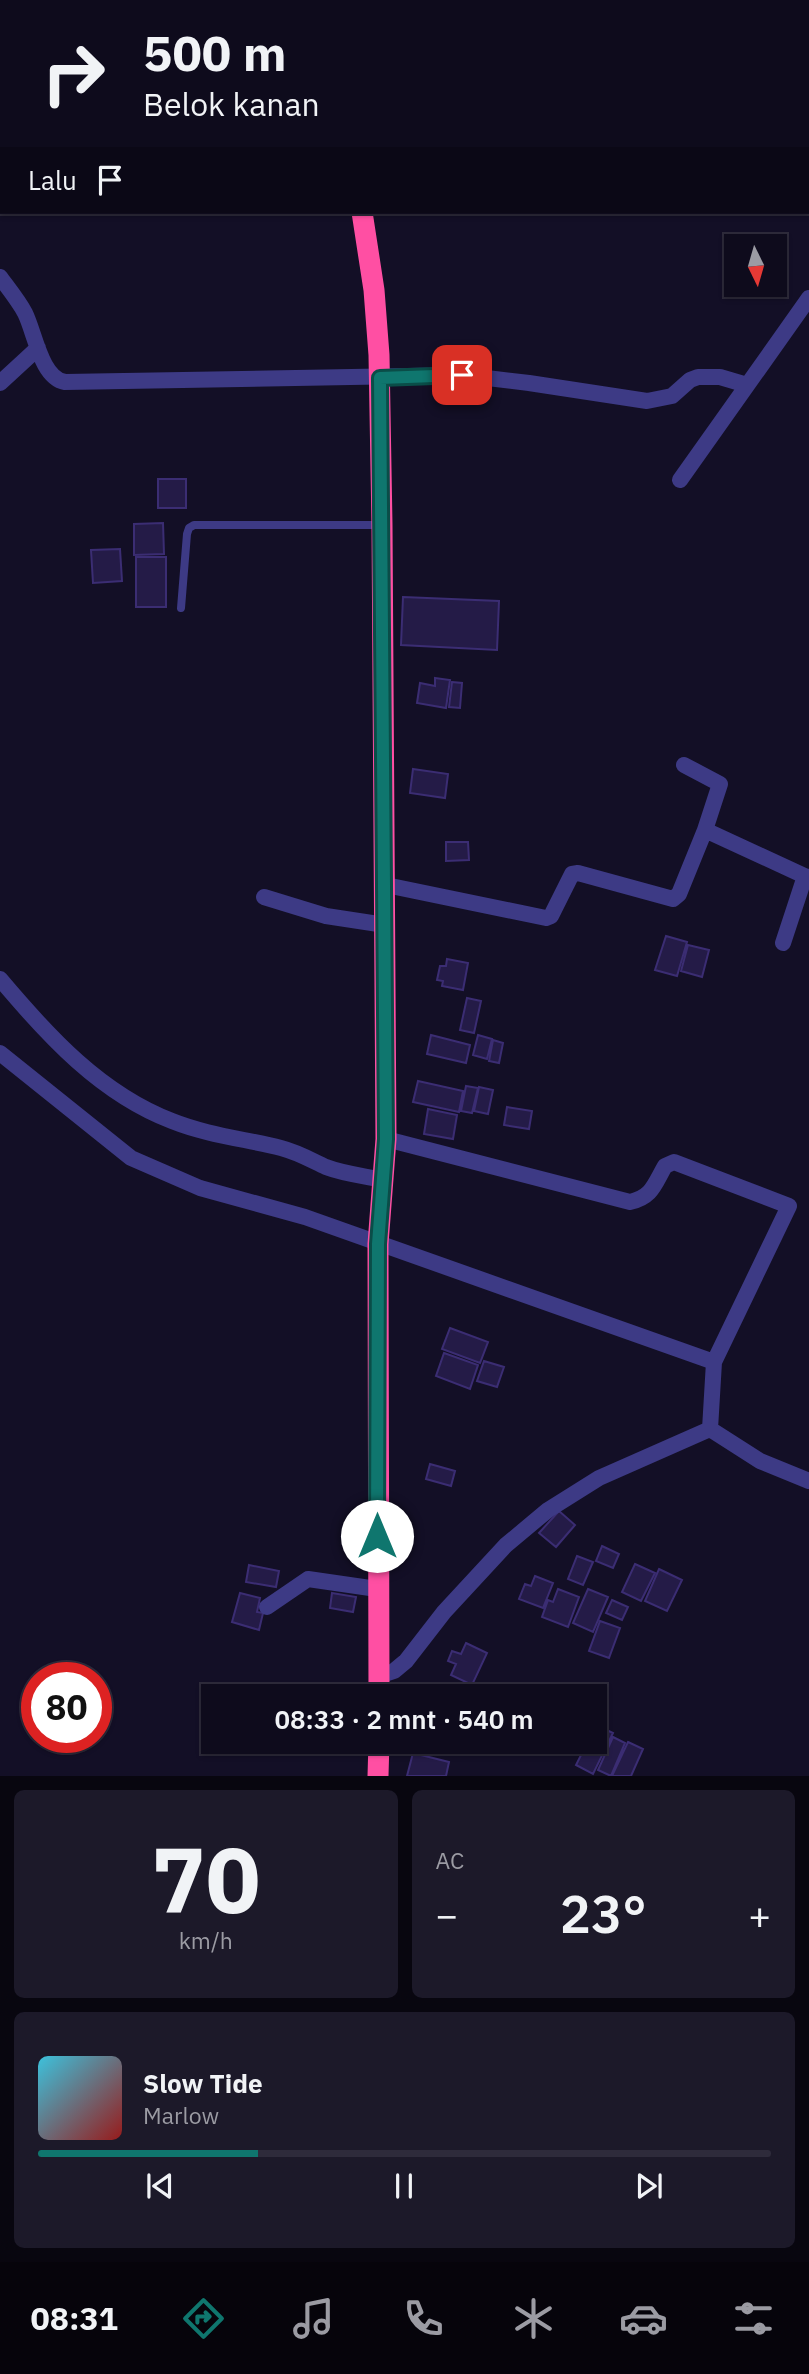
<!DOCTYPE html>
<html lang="id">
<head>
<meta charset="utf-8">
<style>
	:root { --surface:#0e0b1c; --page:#1c1929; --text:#f1f3f6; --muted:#9b9ba3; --line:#2e2b3b; --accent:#0f766e }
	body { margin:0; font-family:"IBM Plex Sans",sans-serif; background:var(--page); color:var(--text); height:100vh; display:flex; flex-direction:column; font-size:26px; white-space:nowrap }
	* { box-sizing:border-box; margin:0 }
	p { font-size:23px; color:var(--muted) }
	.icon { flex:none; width:38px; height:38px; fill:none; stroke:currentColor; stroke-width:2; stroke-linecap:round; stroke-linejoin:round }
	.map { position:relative; height:1776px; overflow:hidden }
	.drawer { display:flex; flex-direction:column; gap:14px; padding:14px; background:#08060f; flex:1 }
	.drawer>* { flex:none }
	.hud { position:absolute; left:0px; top:0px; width:810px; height:214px; box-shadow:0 2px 5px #0004,0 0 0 2px var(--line); background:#0e0b1c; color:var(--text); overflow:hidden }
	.needle { width:46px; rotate:175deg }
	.tools { position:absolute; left:724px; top:234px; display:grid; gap:14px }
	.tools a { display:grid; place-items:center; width:63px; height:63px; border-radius:0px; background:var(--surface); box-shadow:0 2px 5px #0004,0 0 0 2px var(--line); font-size:35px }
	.speed { position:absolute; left:21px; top:1662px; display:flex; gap:14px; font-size:35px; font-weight:700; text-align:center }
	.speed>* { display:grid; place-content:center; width:91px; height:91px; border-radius:50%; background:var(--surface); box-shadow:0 2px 5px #0004,0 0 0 2px var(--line); line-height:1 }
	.speed .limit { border:10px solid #d22; background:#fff; color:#111 }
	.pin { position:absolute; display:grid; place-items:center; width:60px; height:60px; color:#fff; margin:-30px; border-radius:14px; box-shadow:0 4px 10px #0006 }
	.me { position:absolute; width:77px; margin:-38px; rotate:0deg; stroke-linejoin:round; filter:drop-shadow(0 0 5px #0008) }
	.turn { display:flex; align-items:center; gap:24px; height:147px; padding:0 28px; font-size:32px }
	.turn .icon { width:91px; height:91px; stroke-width:2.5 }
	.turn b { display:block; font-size:49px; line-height:60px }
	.then { display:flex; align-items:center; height:66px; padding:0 28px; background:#0003; gap:14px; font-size:26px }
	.big { font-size:52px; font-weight:600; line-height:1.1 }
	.drawer .widget { flex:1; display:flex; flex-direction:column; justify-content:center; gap:10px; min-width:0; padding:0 24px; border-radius:10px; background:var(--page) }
	.drawer .dial { align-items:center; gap:0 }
	.dial b { font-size:91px; line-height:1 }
	.song { display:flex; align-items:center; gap:21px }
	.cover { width:84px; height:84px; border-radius:10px; background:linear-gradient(135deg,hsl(190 70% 55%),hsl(0 70% 35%)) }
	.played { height:7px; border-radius:4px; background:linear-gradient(90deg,var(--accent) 30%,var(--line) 30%) }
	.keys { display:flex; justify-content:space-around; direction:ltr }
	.heat { display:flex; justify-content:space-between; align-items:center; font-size:38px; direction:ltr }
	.drawer .tiles { flex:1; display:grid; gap:14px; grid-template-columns:1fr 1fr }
	.widget:last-child { grid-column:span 2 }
	.trip { position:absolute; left:201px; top:1684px; width:406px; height:70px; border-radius:0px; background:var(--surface); box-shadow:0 2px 5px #0004,0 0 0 2px var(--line); font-weight:600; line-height:70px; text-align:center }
	.tab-bar { display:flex; height:112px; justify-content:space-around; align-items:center; background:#06040b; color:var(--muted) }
	.tab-bar .icon { width:49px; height:49px }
	.tab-bar .on { color:var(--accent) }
	.tab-bar b { font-size:32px; color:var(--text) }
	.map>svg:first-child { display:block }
	.building { fill:#241b47; stroke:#3b2d73; stroke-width:2 }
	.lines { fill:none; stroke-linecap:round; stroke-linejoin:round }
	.lane { stroke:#3d3a85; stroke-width:8 }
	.street { stroke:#3d3a85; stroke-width:16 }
	.secondary { stroke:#6f6bff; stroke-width:18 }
	.highway { stroke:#ff4fa3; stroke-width:21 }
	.route-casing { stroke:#0a4d48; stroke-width:18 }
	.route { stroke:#0f766e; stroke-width:12 }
</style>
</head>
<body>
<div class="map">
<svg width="809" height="1776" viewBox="0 0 809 1776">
	<rect width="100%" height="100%" fill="#130f26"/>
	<!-- building -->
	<path class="building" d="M158,479h28v29h-28z
		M163,523l1,31 -30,1v-31z
		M120,549l2,32 -29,2 -2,-33z
		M136,557h30v50h-30z
		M403,597l96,4 -2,49 -96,-5z
		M435,678l15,2 -4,28 -29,-5 3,-20 15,3z
		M452,682l10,1 -2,25 -11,-1z
		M413,769l35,5 -3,24 -35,-5z
		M446,842h22l1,18 -23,1z
		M666,936l21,6 -10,34 -22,-6z
		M688,945l21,5 -7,27 -21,-6z
		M447,959l21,4 -5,27 -21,-4 1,-5 -6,-1 3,-14h6z
		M467,998l14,3 -7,32 -14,-3z
		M431,1035l39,10 -4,18 -39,-9z
		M478,1035l14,4 -5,20 -14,-4z
		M493,1040l10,3 -4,20 -10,-2z
		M418,1081l45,10 -4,21 -46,-10z
		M466,1086l12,2 -6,25 -11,-2z
		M479,1087l14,3 -5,24 -14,-3z
		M507,1107l25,4 -3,18 -25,-4z
		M428,1109l29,6 -4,24 -29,-5z
		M450,1328l38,14 -8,21 -38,-14z
		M444,1353l34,12 -8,24 -34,-13z
		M484,1361l20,6 -7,20 -20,-6z
		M430,1464l25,7 -4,15 -25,-7z
		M559,1511l16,14 -19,22 -17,-14z
		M602,1546l17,8 -6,14 -17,-7z
		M577,1556l16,6 -10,23 -15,-6z
		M635,1564l20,9 -14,28 -19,-9z
		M249,1565l30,6 -3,16 -30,-5z
		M659,1569l23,11 -15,31 -22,-10z
		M535,1576l18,7 -10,25 -24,-9 6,-15 6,2z
		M558,1589l21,8 -11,30 -26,-10 6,-17 5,2z
		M588,1589l20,8 -15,35 -20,-9z
		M240,1593l20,5 -3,14 6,1 -4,17 -27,-8z
		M332,1593l24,4 -3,15 -23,-4z
		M612,1600l16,7 -6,13 -16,-7z
		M600,1621l20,7 -11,30 -20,-7z
		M466,1643l21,10 -15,32 -21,-10 5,-11 -8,-3 4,-10 9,3z
		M596,1725l17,8 -20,41 -17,-9 12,-24h7z
		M613,1737l12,6 -14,33 -13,-6z
		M628,1742l15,7 -12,27h-19z
		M413,1753l36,9 -3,14h-39z"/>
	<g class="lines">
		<!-- lane -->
		<path class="lane" d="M0,110l2,-1
			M181,608l6,-74 2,-6 5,-3h186"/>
		<!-- street -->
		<path class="street" d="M613,2l1,-2
			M808,62h1
			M808,176l1,-2
			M0,277c8,11 18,23 25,36 10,20 16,65 40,69l397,-7 67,8 118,18 25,-5 18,-16 8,-3h22l27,8
			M0,383l38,-35
			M680,480l129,-182
			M684,765l36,19 -15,46
			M386,885l160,33 5,-2 21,-42 6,-1 95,26 6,-5 26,-64 104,48
			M264,897l62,19 59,9
			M783,943l22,-67
			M0,979c48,57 101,115 172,142 35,14 73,18 109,27 16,4 30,12 45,19 18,7 39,9 58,13
			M0,1053l131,105 69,30 105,29 409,145 -4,67 -111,49 -51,32 -42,35 -62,67 -38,49 -12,10 -15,5
			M386,1139l244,63c22,-5 24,-17 35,-36l9,-4 115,44 -75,156
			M710,1429l50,32 49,20
			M267,1607l41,-28 69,10"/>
		<!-- secondary -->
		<path class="secondary" d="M566,0l2,2
			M808,198l1,1"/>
		<!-- highway -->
		<path class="highway" d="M326,0l1,2
			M362,212l12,78 5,65 3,170 4,614 -8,105 1,452
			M378,1776l1,-35"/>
	</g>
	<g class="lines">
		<!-- route casing -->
		<g class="route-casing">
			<path id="route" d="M377,1536l1,-292 8,-105 -6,-761 82,-3"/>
		</g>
		<!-- route -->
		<use href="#route" class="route"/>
	</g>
</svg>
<div class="tools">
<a><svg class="needle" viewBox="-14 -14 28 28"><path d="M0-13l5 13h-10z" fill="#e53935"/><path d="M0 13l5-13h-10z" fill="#9b9ba3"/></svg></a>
</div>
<div class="speed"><div class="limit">80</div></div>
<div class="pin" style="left:462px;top:375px;background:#d93025"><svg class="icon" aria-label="arrive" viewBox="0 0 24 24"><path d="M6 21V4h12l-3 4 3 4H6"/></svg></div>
<svg class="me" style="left:377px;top:1536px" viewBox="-20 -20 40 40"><circle r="19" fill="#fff"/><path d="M0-13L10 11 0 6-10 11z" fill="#0f766e"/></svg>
<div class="trip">08:33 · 2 mnt · 540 m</div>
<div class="hud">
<div class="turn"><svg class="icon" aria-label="right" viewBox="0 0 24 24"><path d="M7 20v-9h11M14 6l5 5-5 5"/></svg><div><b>500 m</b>Belok kanan</div></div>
<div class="then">Lalu<svg class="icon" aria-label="arrive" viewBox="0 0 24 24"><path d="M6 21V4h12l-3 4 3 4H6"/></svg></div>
</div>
</div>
<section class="drawer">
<div class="tiles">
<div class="widget dial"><b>70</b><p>km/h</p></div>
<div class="widget"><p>AC</p>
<div class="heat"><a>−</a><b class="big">23°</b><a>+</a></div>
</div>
<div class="widget">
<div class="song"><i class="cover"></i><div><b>Slow Tide</b><p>Marlow</p></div></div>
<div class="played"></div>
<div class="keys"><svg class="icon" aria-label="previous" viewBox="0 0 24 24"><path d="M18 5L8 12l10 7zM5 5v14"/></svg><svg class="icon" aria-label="pause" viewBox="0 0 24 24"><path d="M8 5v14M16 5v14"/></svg><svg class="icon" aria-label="next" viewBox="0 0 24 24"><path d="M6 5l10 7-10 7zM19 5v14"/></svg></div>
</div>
</div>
</section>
<nav class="tab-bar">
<b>08:31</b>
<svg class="icon on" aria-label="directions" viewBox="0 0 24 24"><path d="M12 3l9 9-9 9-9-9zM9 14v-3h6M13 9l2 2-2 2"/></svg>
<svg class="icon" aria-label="music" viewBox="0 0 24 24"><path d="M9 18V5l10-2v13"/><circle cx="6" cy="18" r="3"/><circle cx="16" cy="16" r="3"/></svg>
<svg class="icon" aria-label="phone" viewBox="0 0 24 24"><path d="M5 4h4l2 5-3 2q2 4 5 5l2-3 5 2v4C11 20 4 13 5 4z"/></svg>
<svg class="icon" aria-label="climate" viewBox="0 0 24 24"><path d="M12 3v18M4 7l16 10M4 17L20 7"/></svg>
<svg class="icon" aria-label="car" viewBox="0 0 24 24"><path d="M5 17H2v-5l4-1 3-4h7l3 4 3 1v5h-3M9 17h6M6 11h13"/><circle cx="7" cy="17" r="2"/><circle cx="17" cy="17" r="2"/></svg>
<svg class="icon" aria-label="filters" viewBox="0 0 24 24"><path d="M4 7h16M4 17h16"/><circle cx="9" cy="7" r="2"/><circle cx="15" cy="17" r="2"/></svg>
</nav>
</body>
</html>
